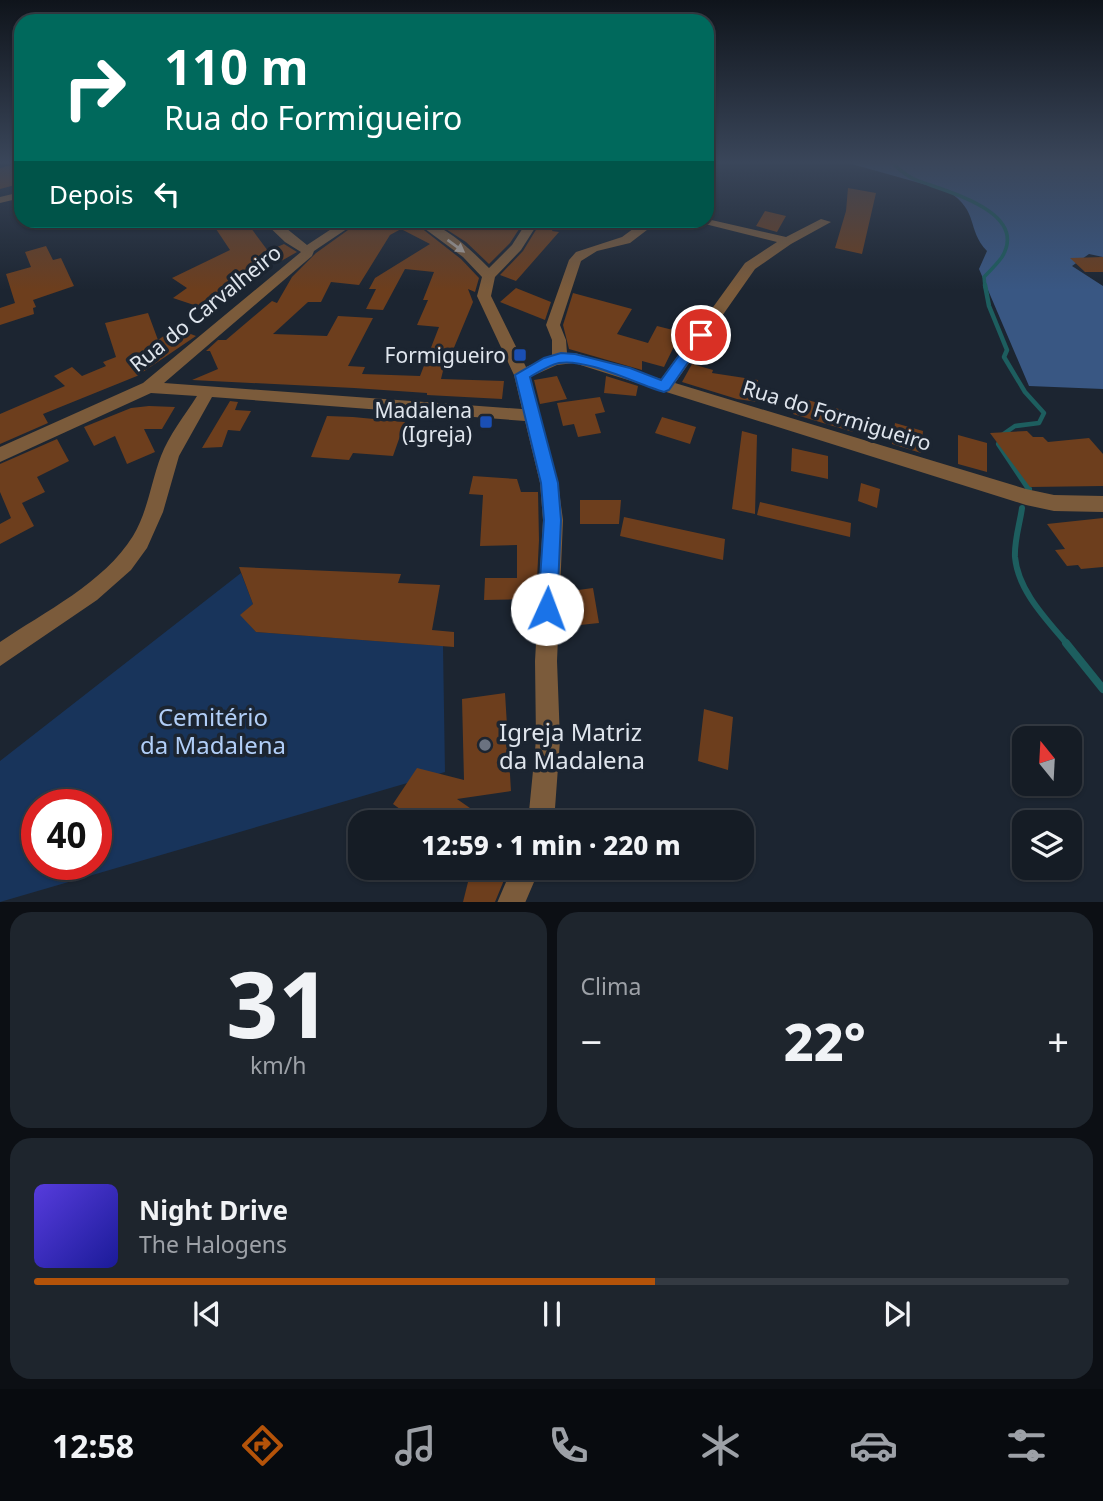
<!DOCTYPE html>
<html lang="pt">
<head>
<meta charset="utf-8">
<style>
	:root { --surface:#151c25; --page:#1e252d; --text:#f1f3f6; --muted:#9da1a7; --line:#343a42; --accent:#b45309 }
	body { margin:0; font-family:"Noto Sans",sans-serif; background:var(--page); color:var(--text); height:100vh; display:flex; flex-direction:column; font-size:26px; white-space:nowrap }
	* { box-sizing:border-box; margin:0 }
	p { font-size:23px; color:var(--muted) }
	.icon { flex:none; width:38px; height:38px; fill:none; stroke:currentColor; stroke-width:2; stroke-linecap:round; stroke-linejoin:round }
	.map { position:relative; height:902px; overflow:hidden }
	.panel { display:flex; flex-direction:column; gap:10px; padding:10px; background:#0c0f14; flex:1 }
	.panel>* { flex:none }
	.guide { position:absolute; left:14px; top:14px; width:700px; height:214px; border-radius:21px; box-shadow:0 2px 5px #0004,0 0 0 2px var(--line); background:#00695c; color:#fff; overflow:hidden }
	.needle { width:46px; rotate:342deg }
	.fabs { position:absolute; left:1012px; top:726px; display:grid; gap:14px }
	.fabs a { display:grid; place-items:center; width:70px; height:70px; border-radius:14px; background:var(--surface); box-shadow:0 2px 5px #0004,0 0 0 2px var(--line); font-size:35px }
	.speed { position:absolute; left:21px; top:789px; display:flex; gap:14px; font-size:35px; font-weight:700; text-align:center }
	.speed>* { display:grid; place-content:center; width:91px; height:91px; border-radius:50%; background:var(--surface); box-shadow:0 2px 5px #0004,0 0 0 2px var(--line); line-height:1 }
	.speed .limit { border:10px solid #d22; background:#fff; color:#111 }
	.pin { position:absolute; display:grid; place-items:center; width:60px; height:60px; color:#fff; margin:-30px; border:4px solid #fff; border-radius:50%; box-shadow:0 2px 7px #0007 }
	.me { position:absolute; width:77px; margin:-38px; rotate:2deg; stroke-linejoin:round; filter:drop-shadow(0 0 5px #0008) }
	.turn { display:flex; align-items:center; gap:24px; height:147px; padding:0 35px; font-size:32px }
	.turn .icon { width:91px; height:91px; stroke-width:2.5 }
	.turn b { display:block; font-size:49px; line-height:60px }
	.then { display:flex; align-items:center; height:66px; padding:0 35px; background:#0003; gap:14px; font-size:26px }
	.big { font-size:52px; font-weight:800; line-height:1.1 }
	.panel .tile { flex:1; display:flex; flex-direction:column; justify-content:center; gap:10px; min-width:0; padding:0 24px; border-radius:21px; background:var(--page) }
	.panel .dial { align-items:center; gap:0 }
	.dial b { font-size:91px; line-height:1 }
	.song { display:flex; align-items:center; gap:21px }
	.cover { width:84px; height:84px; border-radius:10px; background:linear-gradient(135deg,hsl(250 70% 55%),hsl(240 70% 35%)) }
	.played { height:7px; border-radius:4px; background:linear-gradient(90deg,var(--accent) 60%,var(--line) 60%) }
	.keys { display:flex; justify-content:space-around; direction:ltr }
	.heat { display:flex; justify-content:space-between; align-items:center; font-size:38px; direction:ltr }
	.panel .tiles { flex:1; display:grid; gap:10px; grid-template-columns:1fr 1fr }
	.tile:last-child { grid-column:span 2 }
	.trip { position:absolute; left:348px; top:810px; width:406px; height:70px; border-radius:21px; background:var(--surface); box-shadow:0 2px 5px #0004,0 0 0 2px var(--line); font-weight:800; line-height:70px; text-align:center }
	.tab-bar { display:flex; height:112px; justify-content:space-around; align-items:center; background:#080b0f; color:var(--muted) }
	.tab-bar .icon { width:49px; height:49px }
	.tab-bar .current { color:var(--accent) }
	.tab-bar b { font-size:32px; color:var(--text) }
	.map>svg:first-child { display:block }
	.green { fill:#18345b; fill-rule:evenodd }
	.forest { fill:#395783 }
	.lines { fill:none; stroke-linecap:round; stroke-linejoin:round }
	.stream-far3 { stroke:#1d5e5f; stroke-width:3.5 }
	.stream-far2 { stroke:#1d5e5f; stroke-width:4.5 }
	.stream-far1 { stroke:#1d5e5f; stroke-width:6 }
	.stream { stroke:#1d5e5f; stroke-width:8 }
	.building { fill:#6d3e1d; fill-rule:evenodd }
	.minor { fill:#7b5b3b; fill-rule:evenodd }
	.oneway { fill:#b2a79d }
	.route { fill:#1a73e8; stroke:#114b97; stroke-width:2 }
	.transit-dot { fill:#1a4fb4; stroke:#1c2531; stroke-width:2.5 }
	.worship-dot { fill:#6b7280; stroke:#1c2531; stroke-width:2.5 }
	.labels { text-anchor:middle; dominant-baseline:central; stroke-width:7; stroke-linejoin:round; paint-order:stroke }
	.street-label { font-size:21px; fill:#dfe5ed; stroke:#1c2531 }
	.poi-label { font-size:21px; fill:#dfe5ed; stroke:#1c2531; text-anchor:end }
	.near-park-label { font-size:24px; fill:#b1cef7; stroke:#1c2531 }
	.near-poi-label { font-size:24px; fill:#dfe5ed; stroke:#1c2531; text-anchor:start }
</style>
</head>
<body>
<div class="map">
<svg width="1103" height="903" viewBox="0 0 1103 903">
	<rect width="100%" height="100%" fill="#1c2531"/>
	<!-- green -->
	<path class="green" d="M241,573l12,31 -12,11 15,17 187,14 2,126 -445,130v-141zM37,805h59v59h-59z"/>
	<!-- forest -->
	<path class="forest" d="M848,163h255v94l-14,-3 -17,12 31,20v103l-74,-3 -50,-117 8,-18c-21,-22 -7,-39 -39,-60z"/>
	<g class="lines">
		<!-- stream-far3 -->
		<path class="stream-far3" d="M892,163c7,6 13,12 22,16 28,12 116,31 88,78 -5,7 -12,14 -18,20l1,10"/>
		<!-- stream-far2 -->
		<path class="stream-far2" d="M985,285l4,21 18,44 -3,7 21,35 19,21 -5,10 -24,3 -13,9"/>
		<!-- stream-far1 -->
		<path class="stream-far1" d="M999,444l30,45
			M1022,508c-2,15 -8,33 -7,49 3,34 32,63 53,88"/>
		<!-- stream -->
		<path class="stream" d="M1066,643l37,46"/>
	</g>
	<!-- building -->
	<path class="building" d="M14,164l5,20 -19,5v-21z
		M848,188l28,5 -14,61 -27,-6 11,-37z
		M765,211l21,5 -9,16 -21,-6z
		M210,220h35l23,31 16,-7 13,8 -21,12 -7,-6 -56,45 -8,-3 -8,6 -24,-8 14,-10 -15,-10 58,-28z
		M362,220h49l50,39 18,19 -4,14 -7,-3 5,13 -20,48h-5l-7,29 63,2 -2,18 -75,-4v-2l-73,-5 -162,-8 26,-11 -8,-18h-4l12,-11h8l46,-39 5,2 15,-26 24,-24zM401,229l29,15 -55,34 -6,11h7l-10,20 17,1 22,-41 29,3 -11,28h5l-11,25 22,2 -19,49 -58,-2 3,-7 -17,-1 25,-48 -35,-2 -11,20 -54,-2 35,-32h13l10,-20 28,3 31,-50z
		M447,220h78l-15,23 -21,21 -23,-22 -28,-18z
		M542,220h16l-6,11 7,1 -43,49 -16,-6 23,-24z
		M46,246l7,14 8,-2 13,28 -41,14 3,7 -3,1 1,6 -34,11v-17l15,-5 -9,-29 25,-7 -6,-15z
		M1103,257v15h-18l-15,-14z
		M516,288l35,14 -6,18 -45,-18z
		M573,293l59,16 -15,25 31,9 9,-17 24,6 -17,35 -22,-6v9l-73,-21 -6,-24z
		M148,313l10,27 17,-12 21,8 -59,40 -94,38 5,9 -48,21v-30l65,-28 -11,-10 18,-9 10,9 24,-10 -3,-4 13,-5 -11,-34z
		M692,364l21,6 -1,3 46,7v22l-21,-3 -55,-17z
		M557,376l10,23 -27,5 -6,-24z
		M606,376l32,10 -2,10 -32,-3z
		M794,396l62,18 -3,18 -60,-18z
		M600,397l5,15 -10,2 6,19 -23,4 -4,-13 -11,2 -6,-23z
		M230,401l8,1 -3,8 16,1 -11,20 -12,-1 -6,17 -20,1z
		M149,406l26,1 -13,22h-18l11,23 -28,12 -12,-28 -21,10 -10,-19 47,-19z
		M327,416l26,1 52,5 -12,34 -40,-3 -4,7 -38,-3z
		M662,417l34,10 -6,17 -35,-11z
		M895,423l28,8 -2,22 -29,-9z
		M742,431l15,4 -2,79 -23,-5z
		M1027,431l6,6h10l5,5 41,-4 14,16v32l-73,1 -40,-54z
		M958,435l29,8v29l-29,-8z
		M57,439l12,22 -32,16 8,15 -23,11 12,23 -34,18v-20l11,-6 -11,-26v-28z
		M792,448l36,8v23l-37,-8z
		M473,476l44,3 4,13h17l1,48 -3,59 -52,1 1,-22h32v-33l-37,1 3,-51 -14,-1z
		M861,483l19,6 -3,19 -19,-7z
		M580,500h41l-2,24h-39z
		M760,502l91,21 -1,14 -93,-22z
		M624,517l101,22 -2,21 -103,-24z
		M1103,518v49l-22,2 -3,-4 -11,1 -12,-16 10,-1 -18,-25z
		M239,567l162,7 -3,9 42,2 -8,45 22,2v15l-198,-15 -16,-17 13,-11z
		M593,588l6,35 -38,4 2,-35z
		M505,693l6,98 -54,8 33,23h-72l-25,-18 24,-36 47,12 -2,-81z
		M704,709l29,8 -5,53 -30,-9z
		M486,868h23l-14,34h-32l6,-24 14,4z"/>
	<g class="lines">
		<!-- minor -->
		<path class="minor" d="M21,192v6l-21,5v-6z
			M707,219l79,18 35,-18 10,3 -40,22 -36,25 -80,114 351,106 28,6 49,1v16l-49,-1 -28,-6 -452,-142 -17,2 -27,12 28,106 5,37 -6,141 3,79 -6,82h-26l8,-82 -1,-79 8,-141 -3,-37 -15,-62 -313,-24 -33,59 -16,56 -16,36 -16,22 -34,30 -97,66v-24c44,-30 104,-59 133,-106 15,-25 18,-54 28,-80 8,-21 24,-41 36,-60l-46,-3 -151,69v-15l143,-64 158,-131 -16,-10 -23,-22h14l31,25 38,-25h15l-46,31 -2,5 -148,127 358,26 -8,-34 -37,-79 5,-19 -19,-20 -50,-37c28,0 57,29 76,48l23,-23 16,-25h12l-19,30 -26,27 -4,19 35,71 26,-11v-16l-6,-15 23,-65 7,-8 46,-15 23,-17h15l-30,23 -33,8 -16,10 -21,64 6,15 1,13h8l86,26 84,-116 32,-21 -88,-22z
			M512,868h28l-15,35h-28z"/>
	</g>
	<!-- one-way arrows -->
	<defs><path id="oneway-solid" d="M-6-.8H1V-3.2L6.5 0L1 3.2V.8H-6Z" transform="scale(1.75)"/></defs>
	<use class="oneway" href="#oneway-solid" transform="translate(456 246) rotate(36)"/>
	<!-- sky -->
	<linearGradient id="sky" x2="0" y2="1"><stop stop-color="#0f141b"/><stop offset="0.56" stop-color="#3a465a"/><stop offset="1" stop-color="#3a465a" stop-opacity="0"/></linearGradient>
	<rect width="1103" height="290" fill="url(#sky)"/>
	<!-- route -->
	<path class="route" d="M701,330l6,5 -38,55 -5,2c-28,-8 -77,-34 -105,-29 -10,2 -20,9 -29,14l28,106 3,37 -4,89 -3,7 -7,2 -7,-2 -2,-7 6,-89 -3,-37 -26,-108 29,-17 17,-5 14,1 55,14 31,12 35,-48z"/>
	<!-- markers -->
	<g class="transit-dot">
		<rect x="513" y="348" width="14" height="14" rx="3.5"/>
		<rect x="479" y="415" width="14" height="14" rx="3.5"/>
	</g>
	<circle class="worship-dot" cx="485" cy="745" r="7"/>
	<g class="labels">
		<!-- street labels -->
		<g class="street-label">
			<text transform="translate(205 308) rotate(-39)">Rua do Carvalheiro</text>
			<text transform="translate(837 415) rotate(17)">Rua do Formigueiro</text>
		</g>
		<!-- poi labels -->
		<g class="poi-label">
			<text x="506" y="355">Formigueiro</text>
			<text x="472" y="410">Madalena<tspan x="472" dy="24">(Igreja)</tspan></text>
		</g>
		<!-- near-park labels -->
		<g class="near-park-label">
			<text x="213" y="716">Cemitério<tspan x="213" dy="28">da Madalena</tspan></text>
		</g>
		<!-- near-poi labels -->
		<g class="near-poi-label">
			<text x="499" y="731">Igreja Matriz<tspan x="499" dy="28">da Madalena</tspan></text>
		</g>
	</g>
</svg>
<div class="fabs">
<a><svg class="needle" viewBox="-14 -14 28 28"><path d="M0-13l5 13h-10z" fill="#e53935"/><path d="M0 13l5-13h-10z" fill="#9da1a7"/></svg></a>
<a><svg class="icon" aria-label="layers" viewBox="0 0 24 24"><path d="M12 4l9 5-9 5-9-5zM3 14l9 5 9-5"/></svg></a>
</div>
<div class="speed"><div class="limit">40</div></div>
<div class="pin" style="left:701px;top:335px;background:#d93025"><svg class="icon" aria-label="arrive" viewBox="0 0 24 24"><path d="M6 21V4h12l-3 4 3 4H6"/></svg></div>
<svg class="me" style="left:547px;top:609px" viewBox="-20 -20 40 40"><circle r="19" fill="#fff"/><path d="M0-13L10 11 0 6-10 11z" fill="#1a73e8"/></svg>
<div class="trip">12:59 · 1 min · 220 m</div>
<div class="guide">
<div class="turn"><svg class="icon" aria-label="right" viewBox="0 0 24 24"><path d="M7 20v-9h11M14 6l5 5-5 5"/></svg><div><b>110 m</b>Rua do Formigueiro</div></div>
<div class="then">Depois<svg class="icon" aria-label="left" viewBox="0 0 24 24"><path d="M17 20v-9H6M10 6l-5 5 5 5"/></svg></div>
</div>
</div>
<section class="panel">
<div class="tiles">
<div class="tile dial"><b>31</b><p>km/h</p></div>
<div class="tile"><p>Clima</p>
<div class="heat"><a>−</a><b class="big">22°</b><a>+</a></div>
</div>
<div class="tile">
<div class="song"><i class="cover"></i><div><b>Night Drive</b><p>The Halogens</p></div></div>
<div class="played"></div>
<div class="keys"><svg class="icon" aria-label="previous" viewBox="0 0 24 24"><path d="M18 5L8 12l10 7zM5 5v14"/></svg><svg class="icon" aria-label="pause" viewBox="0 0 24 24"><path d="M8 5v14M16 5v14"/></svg><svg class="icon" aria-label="next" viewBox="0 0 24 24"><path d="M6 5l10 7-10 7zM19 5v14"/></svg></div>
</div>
</div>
</section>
<nav class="tab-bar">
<b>12:58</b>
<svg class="icon current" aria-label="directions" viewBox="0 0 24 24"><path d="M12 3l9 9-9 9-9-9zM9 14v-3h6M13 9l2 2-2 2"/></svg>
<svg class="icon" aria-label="music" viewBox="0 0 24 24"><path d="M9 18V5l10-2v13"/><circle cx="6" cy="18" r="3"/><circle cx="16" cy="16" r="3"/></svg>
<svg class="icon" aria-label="phone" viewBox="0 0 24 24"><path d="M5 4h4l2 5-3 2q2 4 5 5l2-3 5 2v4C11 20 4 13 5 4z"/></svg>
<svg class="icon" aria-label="climate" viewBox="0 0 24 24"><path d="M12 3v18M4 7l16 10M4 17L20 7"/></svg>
<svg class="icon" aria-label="car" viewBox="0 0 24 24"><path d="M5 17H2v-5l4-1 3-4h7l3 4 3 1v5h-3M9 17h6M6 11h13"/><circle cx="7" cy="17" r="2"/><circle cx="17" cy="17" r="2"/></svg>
<svg class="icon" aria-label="filters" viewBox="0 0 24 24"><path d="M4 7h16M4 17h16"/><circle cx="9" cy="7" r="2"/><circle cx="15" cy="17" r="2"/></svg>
</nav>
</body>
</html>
